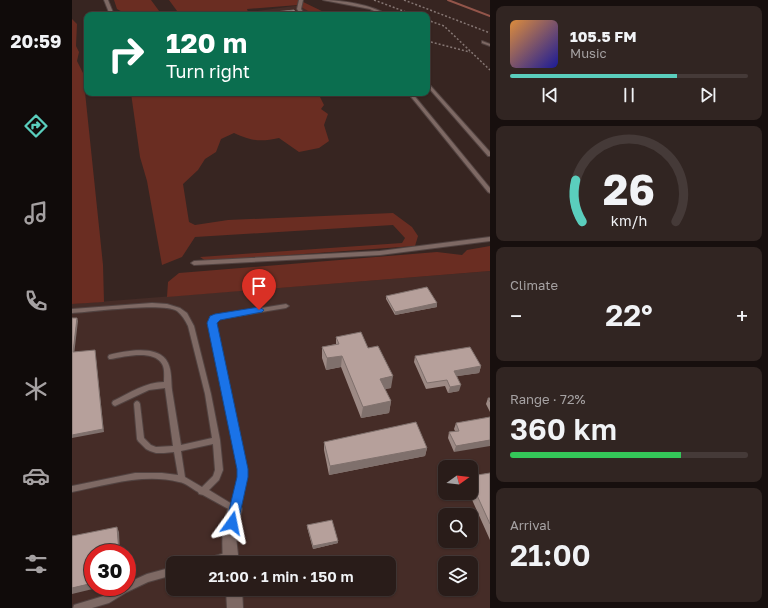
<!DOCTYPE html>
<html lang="en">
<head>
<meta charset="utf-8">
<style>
	:root { --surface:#291c19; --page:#312522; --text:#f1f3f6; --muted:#a5a1a2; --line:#453a38; --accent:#5acebd }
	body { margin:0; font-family:"Golos Text",sans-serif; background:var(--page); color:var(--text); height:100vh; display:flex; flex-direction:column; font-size:15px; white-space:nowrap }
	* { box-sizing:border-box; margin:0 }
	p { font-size:13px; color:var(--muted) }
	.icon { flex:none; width:22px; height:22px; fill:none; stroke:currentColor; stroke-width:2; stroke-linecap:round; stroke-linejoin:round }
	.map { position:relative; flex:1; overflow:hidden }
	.details { display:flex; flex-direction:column; gap:6px; padding:6px; background:#170f0e; width:278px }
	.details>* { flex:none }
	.top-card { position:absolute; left:12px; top:12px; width:346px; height:84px; border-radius:8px; box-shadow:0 1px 3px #0004,0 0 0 1px var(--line); background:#0b6e4f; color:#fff; overflow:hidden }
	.needle { width:26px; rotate:75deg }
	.controls { position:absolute; left:366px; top:460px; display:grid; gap:8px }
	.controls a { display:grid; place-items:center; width:40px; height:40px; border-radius:8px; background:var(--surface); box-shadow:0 1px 3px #0004,0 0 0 1px var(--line); font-size:20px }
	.speed { position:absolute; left:12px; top:544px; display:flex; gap:8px; font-size:20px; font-weight:700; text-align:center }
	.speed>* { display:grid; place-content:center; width:52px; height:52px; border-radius:50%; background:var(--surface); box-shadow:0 1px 3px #0004,0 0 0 1px var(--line); line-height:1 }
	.speed .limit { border:6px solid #d22; background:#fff; color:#111 }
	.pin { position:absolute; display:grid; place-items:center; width:34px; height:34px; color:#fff; margin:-41px -17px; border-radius:50% 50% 50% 0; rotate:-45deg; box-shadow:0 0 4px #0007 }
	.pin .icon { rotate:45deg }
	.me { position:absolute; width:44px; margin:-22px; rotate:12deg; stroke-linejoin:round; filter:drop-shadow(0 0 3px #0008) }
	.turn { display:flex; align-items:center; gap:14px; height:84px; padding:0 16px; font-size:18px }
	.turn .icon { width:52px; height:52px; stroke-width:2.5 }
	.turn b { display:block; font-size:28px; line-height:34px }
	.big { font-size:30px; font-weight:600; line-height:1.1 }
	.details .card { flex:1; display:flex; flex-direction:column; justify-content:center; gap:6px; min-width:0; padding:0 14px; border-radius:8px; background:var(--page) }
	.details .dial { align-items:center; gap:0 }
	.dial svg { height:104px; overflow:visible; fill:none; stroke:var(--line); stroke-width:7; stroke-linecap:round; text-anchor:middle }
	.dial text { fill:var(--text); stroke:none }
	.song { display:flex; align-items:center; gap:12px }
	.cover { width:48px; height:48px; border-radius:6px; background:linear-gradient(135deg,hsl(30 70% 55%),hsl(240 70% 35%)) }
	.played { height:4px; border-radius:2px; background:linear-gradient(90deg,var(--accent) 70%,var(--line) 70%) }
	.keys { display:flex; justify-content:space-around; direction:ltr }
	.heat { display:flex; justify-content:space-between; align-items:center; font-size:22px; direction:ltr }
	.charge { height:6px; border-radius:3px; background:linear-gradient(90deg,#34c759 72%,var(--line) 0) }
	.trip { position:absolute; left:94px; top:556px; width:230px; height:40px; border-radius:8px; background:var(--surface); box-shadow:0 1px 3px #0004,0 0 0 1px var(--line); font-weight:600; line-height:40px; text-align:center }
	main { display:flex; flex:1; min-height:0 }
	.menu { display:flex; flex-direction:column; width:72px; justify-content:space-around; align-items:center; background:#100b0a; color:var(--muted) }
	.menu .icon { width:28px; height:28px }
	.menu .selected { color:var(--accent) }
	.menu b { font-size:18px; color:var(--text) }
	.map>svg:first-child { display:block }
	.built { fill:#452c27; fill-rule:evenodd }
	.green { fill:#6a2d22 }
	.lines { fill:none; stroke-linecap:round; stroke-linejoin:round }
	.stream { stroke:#93554a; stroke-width:2 }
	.service-casing { stroke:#524341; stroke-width:2 }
	.minor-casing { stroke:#524341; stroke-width:2 }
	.path { stroke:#857673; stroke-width:1.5; stroke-dasharray:2 2; stroke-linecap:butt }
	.service { fill:#7e6964; fill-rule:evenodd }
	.minor { fill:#7e6964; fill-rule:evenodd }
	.wall { fill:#9d8a85 }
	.shaded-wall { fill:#7f706c }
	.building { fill:#b6a09b; stroke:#7f706c }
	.route { fill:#1a73e8; stroke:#114b97 }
</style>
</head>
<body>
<main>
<nav class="menu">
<b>20:59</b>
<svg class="icon selected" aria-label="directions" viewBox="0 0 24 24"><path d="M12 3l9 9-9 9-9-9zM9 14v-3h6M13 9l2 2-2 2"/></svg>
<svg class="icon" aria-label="music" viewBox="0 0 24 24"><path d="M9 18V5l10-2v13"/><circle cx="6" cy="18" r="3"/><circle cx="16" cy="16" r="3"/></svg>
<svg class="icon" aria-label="phone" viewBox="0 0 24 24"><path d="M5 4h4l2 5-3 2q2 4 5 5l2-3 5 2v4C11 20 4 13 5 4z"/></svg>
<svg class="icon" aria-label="climate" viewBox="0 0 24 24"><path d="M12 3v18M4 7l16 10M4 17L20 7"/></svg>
<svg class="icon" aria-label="car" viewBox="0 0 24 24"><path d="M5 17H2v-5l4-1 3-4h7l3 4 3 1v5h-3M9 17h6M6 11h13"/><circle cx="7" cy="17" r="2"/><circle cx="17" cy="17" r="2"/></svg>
<svg class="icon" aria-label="filters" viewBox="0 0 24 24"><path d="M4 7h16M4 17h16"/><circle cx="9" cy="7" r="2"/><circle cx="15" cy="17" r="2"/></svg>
</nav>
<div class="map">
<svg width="418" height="608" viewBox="0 0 418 608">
	<rect width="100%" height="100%" fill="#372521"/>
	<!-- built -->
	<path class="built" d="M222,6h14l8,9h-63l-2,-3z
		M418,271v337h-418v-304zM373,467h26v26h-26zM373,515h26v26h-26zM21,553h34v34h-34zM101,563h216v26h-216zM373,563h26v26h-26z"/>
	<!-- green -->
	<path class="green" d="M42,0h37l11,15h-34l-11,-6z
		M97,0h130l31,15h-15l-17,-10 -51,4 2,6h-69z
		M0,19l5,5 -1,22 3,6 -2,9 6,12 20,192 1,37 -32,2z
		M59,93h187l6,12 -3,4 7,5 -4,11 5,16 -10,7 -20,4 -20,-14c-19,4 -27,3 -45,-5l-13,6 -5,13 -11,7 -7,11 -15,14 6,38 6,3 33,-5 165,-7 19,14 6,9 -3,10 -209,15 -6,-4 202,-14 3,-5 -12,-13 -198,12 -13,20 -20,8 -15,-84 -7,-24z
		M418,246v25l-323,26 1,-15 11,-9 258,-21 25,3 5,-5z"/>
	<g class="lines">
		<!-- stream -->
		<path class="stream" d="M376,0l42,16"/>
		<!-- service casing -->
		<g class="service-casing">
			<path id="service" d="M32,0h4l6,15h-4z
				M227,0h4l-2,9 4,6h-4l-4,-6z
				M251,0c18,0 50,5 64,15h-5l-12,-6z
				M410,41l8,3v2l-8,-3z
				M355,83h1l62,69v4h-2l-61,-70z
				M336,93h4l78,95v5l-2,-1z
				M418,237v4l-110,14 -186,10 -3,-2 3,-2 186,-10z
				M80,303l15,1 13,4 7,5 7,13 17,68 9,46 3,30 -4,10 -10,10 23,14 7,-27 -1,-8 -29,-146 3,-6 6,-2 68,-11 3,2 -3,2 -67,11 -3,1 -1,3 32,154 -9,34 -3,2 -3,-2 -29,-16 -4,-1 -1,-2c-6,-3 -12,-9 -19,-10 -35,-9 -72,3 -107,10v-6l63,-13h27l16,2 -4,-23 -10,1h-8l-6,-2 -4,-2 -8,-8 -1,-2 -3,-35 1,-2 2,-1 2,1 1,2 4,34 7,7 5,2 17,-1 -8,-58 -16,2 -34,16 -2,-1 -1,-2 1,-2c16,-8 33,-19 51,-19 0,-6 1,-13 -2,-18 -9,-15 -38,-7 -51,-5h-2l-1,-2 1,-2c16,-4 50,-11 59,8 4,8 3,19 4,27 3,18 6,37 9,55l31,-7 -7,-44 -17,-68c-3,-6 -6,-11 -11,-15 -14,-9 -85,1 -105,2v-4zM141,444l2,26 -2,6 -11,11 -17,-10 -4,-26z
				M157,552l3,1 1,3 -1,3c-11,4 -20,4 -32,4l1,-3 3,-1z
				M101,567v8l-25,7 -21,10 -18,11 -17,5h-19l1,-3 3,-1 30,-9 13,-8h7v-4l20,-9z"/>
		</g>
		<!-- minor casing -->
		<g class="minor-casing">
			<path id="minor" d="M163,503l5,1 2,5 -6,28 3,26h-16c-1,-20 -2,-40 7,-59z
				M154,589h16l1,19h-16z"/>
		</g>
		<!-- path -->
		<path class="path" d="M302,0l40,15
			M332,0l86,33
			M355,20l17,6 46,44
			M355,41l43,11"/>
		<!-- service -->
		<use href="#service" class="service"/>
		<!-- minor -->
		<use href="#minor" class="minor"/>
	</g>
	<!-- wall -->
	<path class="wall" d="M314,296l51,11 -42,8 -9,-16z
		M264,337l32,11 23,40 -6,1 6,12 -2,12 -28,5 -20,-51 -15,3 -4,-12v-11l14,-3z
		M343,356l66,10 -2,7 -22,3 2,15 -11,2 -3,-7 -19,3 -12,-27z
		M416,398h2v14l-4,-8z
		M418,417l-36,35 -6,-14 1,-6 6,-1 -1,-2 2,-6z
		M252,442l103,6 -2,8 -96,19 -5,-25z
		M418,473v67l-21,-47h2v-17z
		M235,525l31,16v2l-25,6 -6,-22z"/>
	<!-- shaded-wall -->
	<path class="shaded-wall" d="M365,303v4l-42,8v-3z
		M5,318l1,3 -4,34 -1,-3z
		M23,350l9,82 -32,6v-3z
		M270,356l-1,11 -15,3 1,-12z
		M409,366l-2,7 -27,4 2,-6z
		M321,376l-2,12 -12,2 1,-11z
		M389,385l-2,6 -11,2 2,-6z
		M319,401l-2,12 -28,5 2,-11z
		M418,440v6l-36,6 2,-6z
		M355,448l-2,8 -96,19 1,-9z
		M45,527l2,5 1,21h-1z
		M266,541v2l-25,6v-3z
		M21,583v4h8l-29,7v-6z"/>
	<!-- building -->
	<path class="building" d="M222,10l4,5h-21l-2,-3z
		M355,287l10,16 -42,9 -9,-16z
		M0,318h5l-4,34 22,-2 8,79 -31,6z
		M289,332l7,16 10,-2 15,30 -13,3 11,22 -28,6 -21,-51 -15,2 -5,-11 17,-3 -3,-7z
		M398,347l11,19 -27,5 7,14 -11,2 -3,-7 -20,3 -12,-27z
		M416,398h2v4z
		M418,417v23l-34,6 -7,-14 10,-1 -3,-8z
		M344,422l11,26 -97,18 -6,-24z
		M418,473v51l-19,-42v-6z
		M260,520l6,21 -25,5 -6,-21z
		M45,527l2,26h-26v30l-21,5v-52z"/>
	<!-- route -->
	<path class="route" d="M187,307l5,3 -2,2 -42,8 -3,3 31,146v8l-10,46 -2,4 -4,2 -4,-2 -2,-4 11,-46v-8l-30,-146 3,-7 5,-2z"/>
</svg>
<div class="controls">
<a><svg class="needle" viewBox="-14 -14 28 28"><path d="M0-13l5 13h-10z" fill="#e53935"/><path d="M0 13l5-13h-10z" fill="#a5a1a2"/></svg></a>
<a><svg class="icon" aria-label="search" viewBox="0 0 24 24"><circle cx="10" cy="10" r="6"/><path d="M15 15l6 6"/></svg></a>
<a><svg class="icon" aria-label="layers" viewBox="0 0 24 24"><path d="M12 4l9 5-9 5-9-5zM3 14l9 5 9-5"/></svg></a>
</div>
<div class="speed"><div class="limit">30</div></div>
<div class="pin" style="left:187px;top:310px;background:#d93025"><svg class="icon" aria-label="arrive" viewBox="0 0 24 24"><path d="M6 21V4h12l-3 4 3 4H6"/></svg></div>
<svg class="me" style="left:160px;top:523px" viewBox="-20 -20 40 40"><path d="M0-17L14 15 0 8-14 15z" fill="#1a73e8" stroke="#fff" stroke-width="4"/></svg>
<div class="trip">21:00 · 1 min · 150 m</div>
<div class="top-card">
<div class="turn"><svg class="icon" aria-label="right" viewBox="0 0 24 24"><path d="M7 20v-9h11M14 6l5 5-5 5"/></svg><div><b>120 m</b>Turn right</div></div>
</div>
</div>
<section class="details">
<div class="card">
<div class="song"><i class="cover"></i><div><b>105.5 FM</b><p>Music</p></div></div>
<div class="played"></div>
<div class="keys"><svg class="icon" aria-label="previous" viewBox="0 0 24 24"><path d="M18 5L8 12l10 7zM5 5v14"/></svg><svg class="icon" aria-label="pause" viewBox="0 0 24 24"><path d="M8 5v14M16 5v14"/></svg><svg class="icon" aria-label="next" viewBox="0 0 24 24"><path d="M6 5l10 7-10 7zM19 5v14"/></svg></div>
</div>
<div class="card dial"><svg viewBox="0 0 100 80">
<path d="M14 69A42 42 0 1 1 86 69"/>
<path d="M14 69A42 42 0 0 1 9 37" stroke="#5acebd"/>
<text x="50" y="56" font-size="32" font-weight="700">26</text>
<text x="50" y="72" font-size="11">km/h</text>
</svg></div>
<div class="card"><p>Climate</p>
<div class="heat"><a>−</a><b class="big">22°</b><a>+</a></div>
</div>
<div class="card"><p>Range · 72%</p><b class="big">360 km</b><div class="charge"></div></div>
<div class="card"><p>Arrival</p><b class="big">21:00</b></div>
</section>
</main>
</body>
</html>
